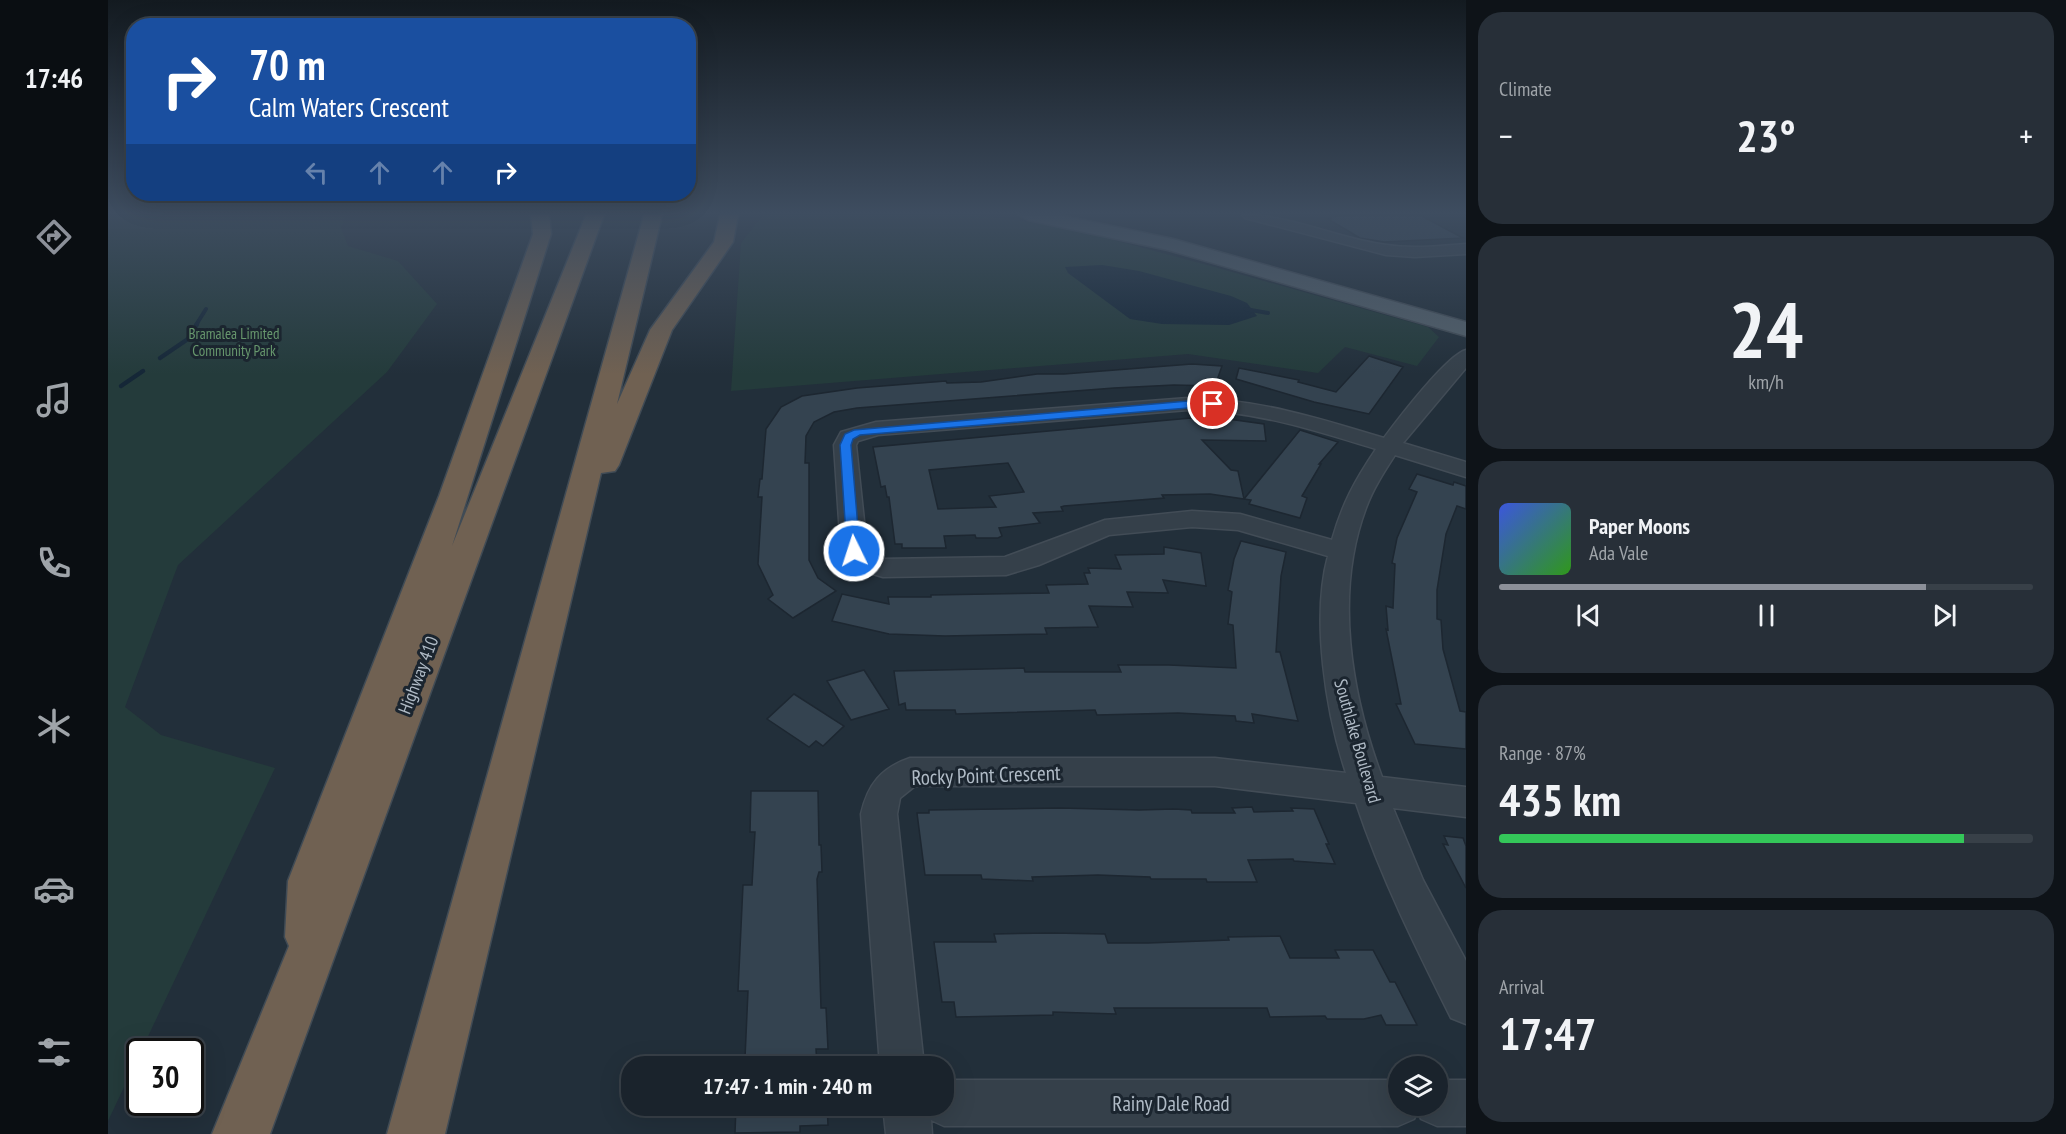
<!DOCTYPE html>
<html lang="en">
<head>
<meta charset="utf-8">
<style>
	:root { --surface:#1a232c; --page:#272f38; --text:#f1f3f6; --muted:#9fa4a9; --line:#384048; --accent:#8c9099 }
	body { margin:0; font-family:"PT Sans Narrow",sans-serif; background:var(--page); color:var(--text); height:100vh; display:flex; flex-direction:column; font-size:22px; white-space:nowrap }
	* { box-sizing:border-box; margin:0 }
	p { font-size:20px; color:var(--muted) }
	.icon { flex:none; width:33px; height:33px; fill:none; stroke:currentColor; stroke-width:2; stroke-linecap:round; stroke-linejoin:round }
	.map { position:relative; flex:1; overflow:hidden }
	.sheet { display:flex; flex-direction:column; gap:12px; padding:12px; background:#0e1318; width:600px }
	.sheet>* { flex:none }
	.banner { position:absolute; left:18px; top:18px; width:570px; height:183px; border-radius:24px; box-shadow:0 6px 24px #0002,0 0 0 2px var(--line); background:#1a4fa0; color:#fff; overflow:hidden }
	.controls { position:absolute; left:1280px; top:1056px; display:grid; gap:12px }
	.controls a { display:grid; place-items:center; width:60px; height:60px; border-radius:50%; background:var(--surface); box-shadow:0 6px 24px #0002,0 0 0 2px var(--line); font-size:30px }
	.speed { position:absolute; left:18px; top:1038px; display:flex; gap:12px; font-size:30px; font-weight:700; text-align:center }
	.speed>* { display:grid; place-content:center; width:78px; height:78px; border-radius:50%; background:var(--surface); box-shadow:0 6px 24px #0002,0 0 0 2px var(--line); line-height:1 }
	.speed .limit { border:3px solid #111; border-radius:9px; background:#fff; color:#111 }
	.pin { position:absolute; display:grid; place-items:center; width:51px; height:51px; color:#fff; margin:-26px; border:3px solid #fff; border-radius:50%; box-shadow:0 2px 6px #0007 }
	.me { position:absolute; width:66px; margin:-33px; rotate:356deg; stroke-linejoin:round; filter:drop-shadow(0 0 4px #0008) }
	.turn { display:flex; align-items:center; gap:21px; height:126px; padding:0 24px; font-size:27px }
	.turn .icon { width:78px; height:78px; stroke-width:2.5 }
	.turn b { display:block; font-size:42px; line-height:51px }
	.lanes { display:flex; align-items:center; height:57px; padding:0 24px; background:#0003; justify-content:center; gap:30px; direction:ltr }
	.lanes .off { opacity:.35 }
	.big { font-size:45px; font-weight:700; line-height:1.1 }
	.sheet .card { flex:1; display:flex; flex-direction:column; justify-content:center; gap:9px; min-width:0; padding:0 21px; border-radius:24px; background:var(--page) }
	.sheet .dial { align-items:center; gap:0 }
	.dial b { font-size:78px; line-height:1 }
	.song { display:flex; align-items:center; gap:18px }
	.cover { width:72px; height:72px; border-radius:9px; background:linear-gradient(135deg,hsl(230 70% 55%),hsl(110 70% 35%)) }
	.played { height:6px; border-radius:3px; background:linear-gradient(90deg,var(--accent) 80%,var(--line) 80%) }
	.keys { display:flex; justify-content:space-around; direction:ltr }
	.heat { display:flex; justify-content:space-between; align-items:center; font-size:33px; direction:ltr }
	.charge { height:9px; border-radius:4px; background:linear-gradient(90deg,#34c759 87%,var(--line) 0) }
	.trip { position:absolute; left:513px; top:1056px; width:333px; height:60px; border-radius:24px; background:var(--surface); box-shadow:0 6px 24px #0002,0 0 0 2px var(--line); font-weight:700; line-height:60px; text-align:center }
	main { display:flex; flex:1; min-height:0 }
	.menu { display:flex; flex-direction:column; width:108px; justify-content:space-around; align-items:center; background:#0a0e12; color:var(--muted) }
	.menu .icon { width:42px; height:42px }
	.menu .selected { color:var(--accent) }
	.menu b { font-size:27px; color:var(--text) }
	.map>svg:first-child { display:block }
	.green { fill:#243b3b }
	.water { fill:#152737 }
	.lines { fill:none; stroke-linecap:round; stroke-linejoin:round }
	.stream-far1 { stroke:#152737; stroke-width:4 }
	.stream { stroke:#152737; stroke-width:4.5 }
	.building { fill:#344350; stroke:#1d2731; stroke-width:1.5; fill-rule:evenodd }
	.minor-casing { stroke:#424c56; stroke-width:3 }
	.major-casing { stroke:#424c56; stroke-width:3 }
	.highway-casing { stroke:#404b55; stroke-width:3 }
	.minor { fill:#35404a; fill-rule:evenodd }
	.major { fill:#53606a; fill-rule:evenodd }
	.highway { fill:#706152; fill-rule:evenodd }
	.route { fill:#1a73e8; stroke:#114b97; stroke-width:1.5 }
	.labels { text-anchor:middle; dominant-baseline:central; stroke-width:6; stroke-linejoin:round; paint-order:stroke }
	.far-park-label { font-size:15px; fill:#67976d; stroke:#1b252f }
	.street-label { font-size:18px; fill:#b0bbc6; stroke:#1b252f }
	.near-street-label { font-size:21px; fill:#b0bbc6; stroke:#1b252f }
</style>
</head>
<body>
<main>
<nav class="menu">
<b>17:46</b>
<svg class="icon selected" aria-label="directions" viewBox="0 0 24 24"><path d="M12 3l9 9-9 9-9-9zM9 14v-3h6M13 9l2 2-2 2"/></svg>
<svg class="icon" aria-label="music" viewBox="0 0 24 24"><path d="M9 18V5l10-2v13"/><circle cx="6" cy="18" r="3"/><circle cx="16" cy="16" r="3"/></svg>
<svg class="icon" aria-label="phone" viewBox="0 0 24 24"><path d="M5 4h4l2 5-3 2q2 4 5 5l2-3 5 2v4C11 20 4 13 5 4z"/></svg>
<svg class="icon" aria-label="climate" viewBox="0 0 24 24"><path d="M12 3v18M4 7l16 10M4 17L20 7"/></svg>
<svg class="icon" aria-label="car" viewBox="0 0 24 24"><path d="M5 17H2v-5l4-1 3-4h7l3 4 3 1v5h-3M9 17h6M6 11h13"/><circle cx="7" cy="17" r="2"/><circle cx="17" cy="17" r="2"/></svg>
<svg class="icon" aria-label="filters" viewBox="0 0 24 24"><path d="M4 7h16M4 17h16"/><circle cx="9" cy="7" r="2"/><circle cx="15" cy="17" r="2"/></svg>
</nav>
<div class="map">
<svg width="1358" height="1134" viewBox="0 0 1358 1134">
	<rect width="100%" height="100%" fill="#222f3a"/>
	<!-- green -->
	<path class="green" d="M33,215h205l-5,13 7,18 50,15 39,43 -50,68 -209,193 -53,142 36,28 114,33 -167,353v-904z
		M655,215h215l87,12 146,39 217,61 11,10 -22,29 -72,-19 -27,26 -130,-19 -457,37 10,-148z"/>
	<!-- water -->
	<path class="water" d="M994,265l37,6 92,25 16,7 10,13 -28,9 -67,-1 -32,-5 -62,-46 -3,-6z"/>
	<g class="lines">
		<!-- stream-far1 -->
		<path class="stream-far1" d="M1137,309l23,4
			M88,325l10,-16"/>
		<!-- stream -->
		<path class="stream" d="M52,358l28,-19 9,-15
			M13,386l22,-15"/>
	</g>
	<!-- building -->
	<path class="building" d="M1247,215h65l43,23 -79,4 -24,-4 -32,-19h4l-4,-2z
		M1261,356l34,11 -34,47 -55,-12 -78,-23 3,-11 60,12 -1,2 38,10z
		M1084,364l30,2 -7,20 -41,-1 -60,3 -257,20 -23,4 -20,10 -8,14 -1,27h4v97l9,18 18,13 -43,27 -25,-19 5,-4 -15,-31 4,-67h-4l2,-18h2l4,-50 15,-22 21,-11 55,-8 89,-7 1,2 34,-1 56,-8h27z
		M1083,418l37,1 36,5 2,17 -64,-1 29,30 7,1 6,28 -34,-5 -48,1 2,3 -100,8 -3,1 2,4 -30,2 7,10 -41,5 3,8 -4,2h-22l-1,-3 -31,1 2,12h-44v-4h-7l-6,-47h-2l-2,-11 -4,1 -8,-40zM900,463l16,29 -35,4 7,11 -58,2 -9,-39z
		M1192,430l38,12 -19,22h2l-19,32 5,2 -7,20 -51,-14 2,-4 -7,-1z
		M1309,474l36,11 1,-3 12,4v23l-9,-3 -11,28 -9,56v29l4,1 2,29 17,62 6,1v37l-51,-5 -19,-40h5l-15,-75 2,1 -2,-24 7,2 2,-44 -3,-1 5,-25 20,-46 -8,-3z
		M1133,541l45,11 -5,24 -5,76h4l18,69 -46,-7 2,9 -18,-2 -1,-5 -57,-3 -81,2 -2,-5 -139,4 -1,-4h-49l-1,-7 -6,2 -5,-34 130,-3 1,4h96l-3,-7h51l67,3 -3,-43 -5,-1 4,-32 -4,-2 6,-31z
		M1056,547l37,6 5,33 -43,-6 5,13 -41,-1 6,15 -44,-1 9,21 -53,1 2,6 -102,2 -56,-2 -57,-13 10,-27 47,10 -1,-7h43v-2l118,-2 -3,-8 42,-1 -4,-11h6l-2,-5 33,1 -6,-14 49,-1z
		M756,670l25,39 -38,11 -24,-39z
		M686,694l50,32 -21,20 -7,-5 -7,6 -42,-28z
		M643,791h67l1,54h2l1,27h-3l-2,7 4,129h5l2,41h-12l1,17h-68v-8h-4l3,-67h-10l5,-106h9l3,-53h-5z
		M1144,807l2,5 39,-1 -2,-3 23,1 15,35h-3l9,20 -41,-3 -1,-2 -45,1 9,22h-50l-1,-3h-55l-1,-2 -52,-2 -66,2 1,4 -51,-2 -1,-4h-56l-8,-62h12v-3l131,-2 79,2 35,-1 17,1 1,3h43l-3,-5z
		M1336,836l19,2 3,8v42l-23,-44 5,1z
		M944,933l53,1 3,9h40l81,-3 -1,-3 52,-1 10,22h49l-4,-8h38l17,32h5l22,43h-31l-5,-10 -17,4h-37l-2,-3 -55,1 -3,-9h-153l2,6 -63,-2v3l-97,2 -2,-15h-12l-8,-60h62l-2,-8z
		M628,1106h91l1,19 -28,1v6l-65,1z"/>
	<g class="lines">
		<!-- minor casing -->
		<g class="minor-casing">
			<path id="minor" d="M1135,215c50,0 95,24 144,30 26,4 53,1 79,-1v10l-51,3 -29,-2 -141,-37z
				M1358,350v18l-63,75 63,19v15l-71,-22c-11,17 -22,34 -29,53 -32,85 -15,186 16,269l84,10v30l-73,-9 30,72 43,81v63l-15,-6c-35,-70 -70,-140 -95,-215l-141,-17h-300l-15,12 -3,16 27,252h-44l-19,-252c7,-30 20,-46 49,-56h305l131,15c-20,-60 -35,-155 -18,-217l-90,-26 -46,-3 -83,8 -70,30 -33,10 -123,2 -27,-8 -15,-18 -7,-106 7,-13 35,-10 312,-24c69,1 131,20 196,40 14,-19 63,-83 82,-88zM1080,410c69,1 122,19 188,39 -21,31 -34,55 -44,91l-92,-26 -48,-3 -87,9 -100,37 -122,2 -9,-2 -7,-8 -11,-104 2,-4 20,-6z
				M836,1080h454v26h39v-26h29v46h-29l-16,-7 -3,-8 -4,8 -16,7h-454l-13,-6 1,14h-46l-3,-28h61z"/>
		</g>
		<!-- major casing -->
		<g class="major-casing">
			<path id="major" d="M911,215h40l114,24 293,83v14l-298,-86 -140,-30z"/>
		</g>
		<!-- highway casing -->
		<g class="highway-casing">
			<path id="highway" d="M423,215h18l2,19 -99,312 134,-331h18l-334,919h-58l77,-188 -4,-9 3,-56 151,-385 94,-262z
				M536,215h18l-45,189 33,-74 64,-88 6,-27h18l-5,27 -61,88 -53,135 -4,6 -14,2 -156,661h-58z"/>
		</g>
		<!-- minor -->
		<use href="#minor" class="minor"/>
		<!-- major -->
		<use href="#major" class="major"/>
		<!-- highway -->
		<use href="#highway" class="highway"/>
	</g>
	<!-- sky -->
	<linearGradient id="sky" x2="0" y2="1"><stop stop-color="#131a20"/><stop offset="0.57" stop-color="#3e4d60"/><stop offset="1" stop-color="#3e4d60" stop-opacity="0"/></linearGradient>
	<rect width="1358" height="374" fill="url(#sky)"/>
	<!-- route -->
	<path class="route" d="M1080,401h25l6,3 -6,4h-25l-328,27 -7,4 -2,6 9,106 -6,4 -7,-4 -7,-106 5,-11 9,-4z"/>
	<g class="labels">
		<!-- far-park labels -->
		<g class="far-park-label">
			<text x="126" y="333">Bramalea Limited<tspan x="126" dy="17">Community Park</tspan></text>
		</g>
		<!-- street labels -->
		<g class="street-label">
			<text transform="translate(310 675) rotate(-69)">Highway 410</text>
			<text transform="translate(1250 741) rotate(74)">Southlake Boulevard</text>
		</g>
		<!-- near-street labels -->
		<g class="near-street-label">
			<text transform="translate(878 775) rotate(-2)">Rocky Point Crescent</text>
			<text x="1063" y="1103">Rainy Dale Road</text>
		</g>
	</g>
</svg>
<div class="controls">
<a><svg class="icon" aria-label="layers" viewBox="0 0 24 24"><path d="M12 4l9 5-9 5-9-5zM3 14l9 5 9-5"/></svg></a>
</div>
<div class="speed"><div class="limit">30</div></div>
<div class="pin" style="left:1105px;top:404px;background:#d93025"><svg class="icon" aria-label="arrive" viewBox="0 0 24 24"><path d="M6 21V4h12l-3 4 3 4H6"/></svg></div>
<svg class="me" style="left:746px;top:551px" viewBox="-20 -20 40 40"><circle r="17" fill="#1a73e8" stroke="#fff" stroke-width="3"/><path d="M0-11L8 9 0 5-8 9z" fill="#fff"/></svg>
<div class="trip">17:47 · 1 min · 240 m</div>
<div class="banner">
<div class="turn"><svg class="icon" aria-label="right" viewBox="0 0 24 24"><path d="M7 20v-9h11M14 6l5 5-5 5"/></svg><div><b>70 m</b>Calm Waters Crescent</div></div>
<div class="lanes"><svg class="icon off" aria-label="left" viewBox="0 0 24 24"><path d="M17 20v-9H6M10 6l-5 5 5 5"/></svg><svg class="icon off" aria-label="ahead" viewBox="0 0 24 24"><path d="M12 20V5M6 11l6-6 6 6"/></svg><svg class="icon off" aria-label="ahead" viewBox="0 0 24 24"><path d="M12 20V5M6 11l6-6 6 6"/></svg><svg class="icon" aria-label="right" viewBox="0 0 24 24"><path d="M7 20v-9h11M14 6l5 5-5 5"/></svg></div>
</div>
</div>
<section class="sheet">
<div class="card"><p>Climate</p>
<div class="heat"><a>−</a><b class="big">23°</b><a>+</a></div>
</div>
<div class="card dial"><b>24</b><p>km/h</p></div>
<div class="card">
<div class="song"><i class="cover"></i><div><b>Paper Moons</b><p>Ada Vale</p></div></div>
<div class="played"></div>
<div class="keys"><svg class="icon" aria-label="previous" viewBox="0 0 24 24"><path d="M18 5L8 12l10 7zM5 5v14"/></svg><svg class="icon" aria-label="pause" viewBox="0 0 24 24"><path d="M8 5v14M16 5v14"/></svg><svg class="icon" aria-label="next" viewBox="0 0 24 24"><path d="M6 5l10 7-10 7zM19 5v14"/></svg></div>
</div>
<div class="card"><p>Range · 87%</p><b class="big">435 km</b><div class="charge"></div></div>
<div class="card"><p>Arrival</p><b class="big">17:47</b></div>
</section>
</main>
</body>
</html>
